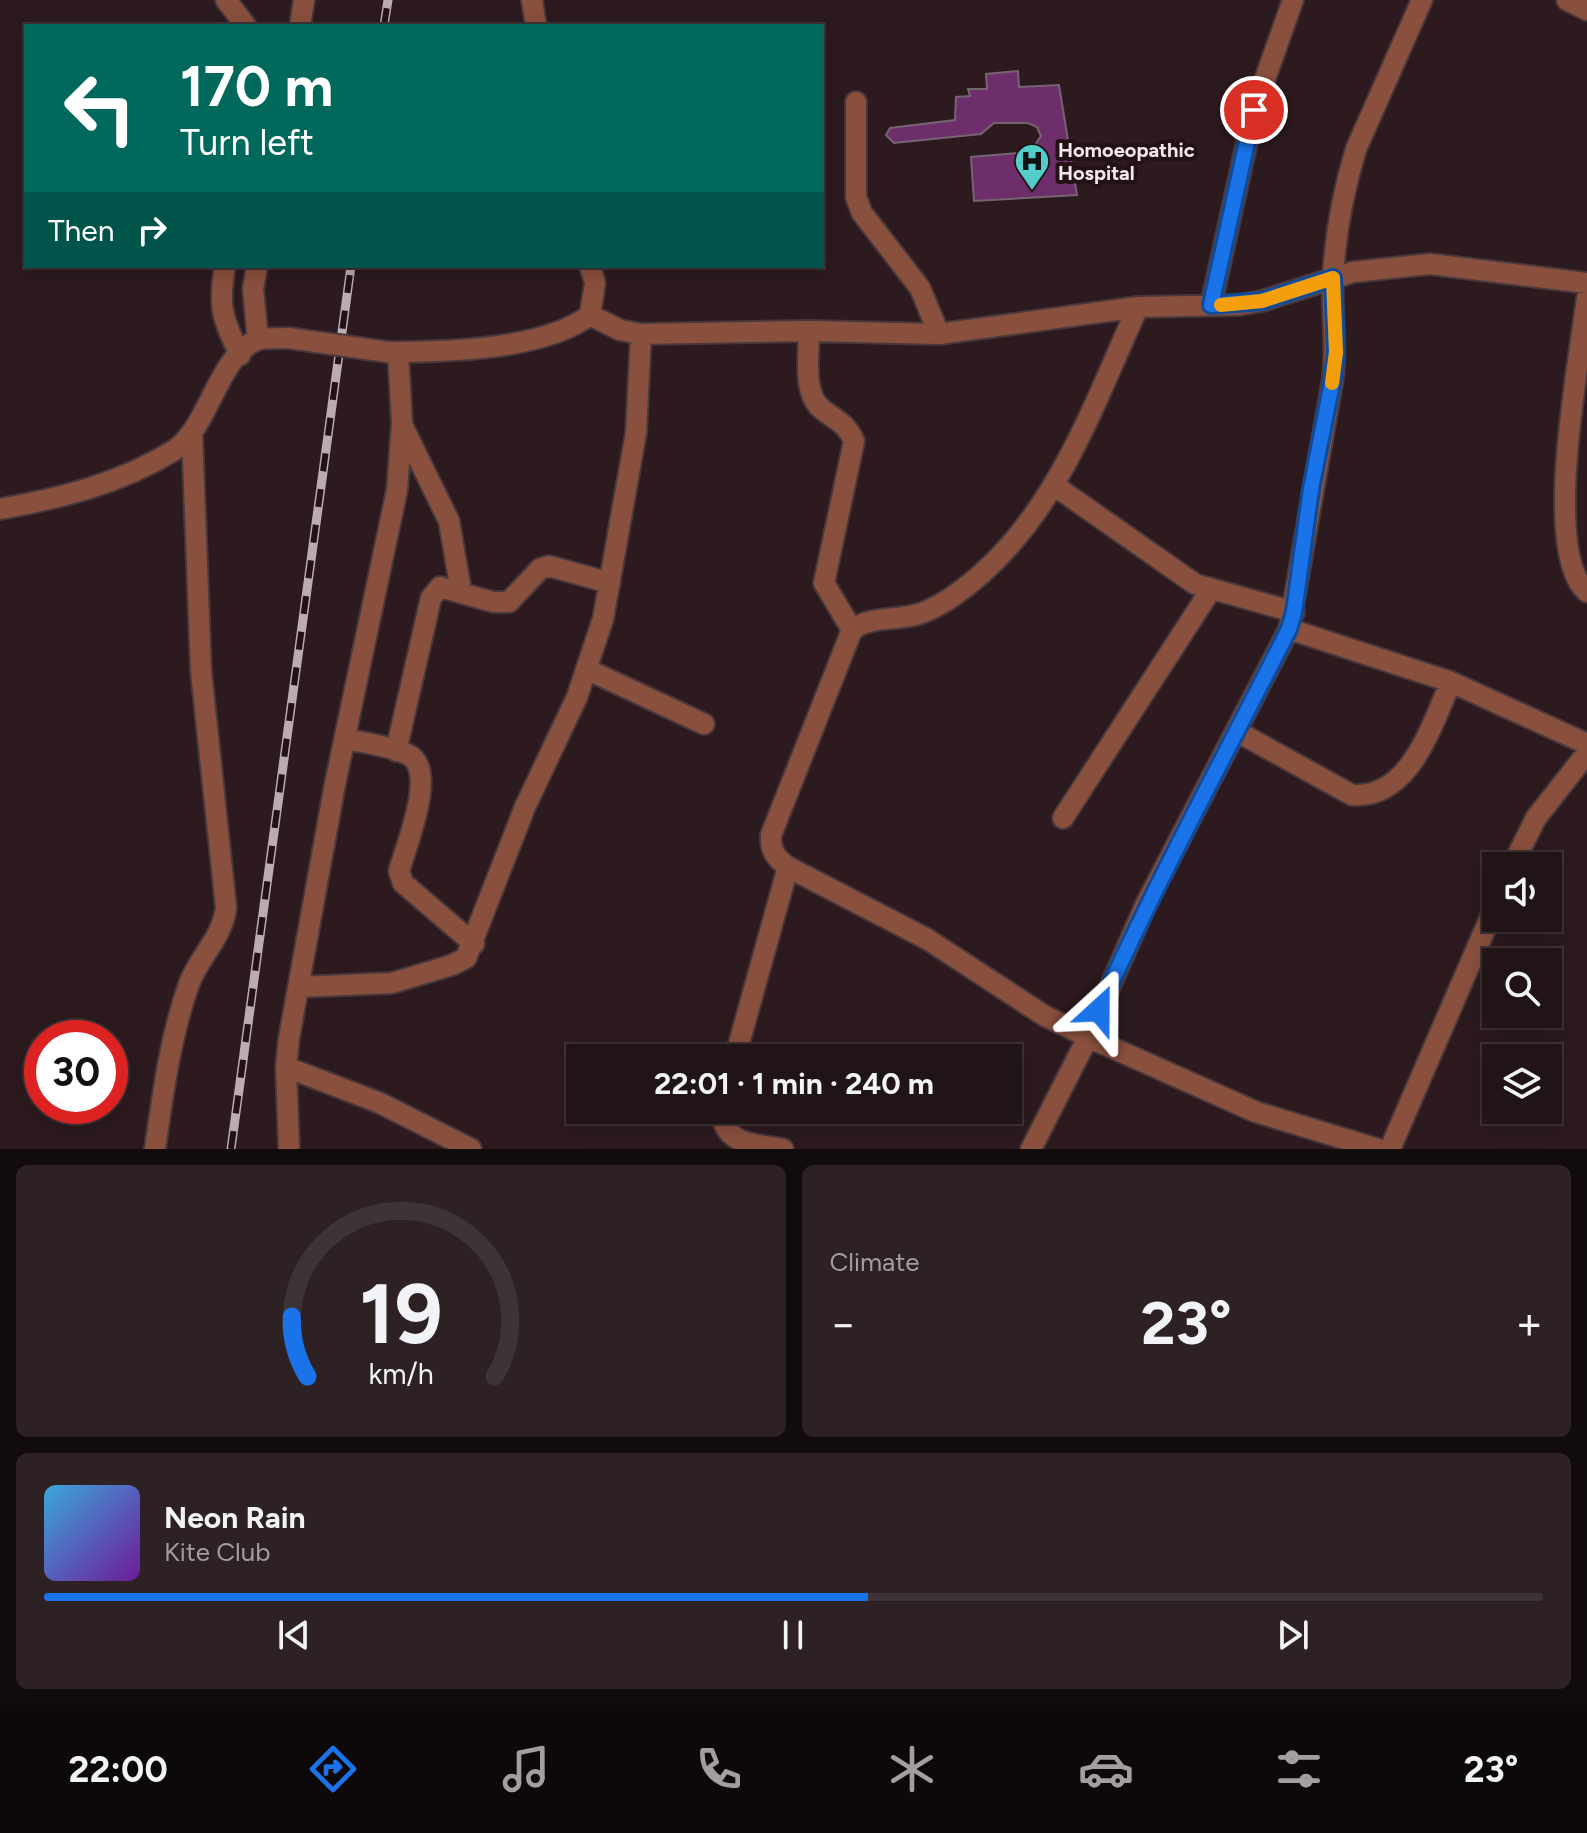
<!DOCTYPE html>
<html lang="en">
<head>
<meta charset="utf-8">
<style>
	:root { --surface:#211416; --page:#2d2123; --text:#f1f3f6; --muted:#a29ea1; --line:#3e3335; --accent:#1a73e8 }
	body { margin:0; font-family:Figtree,sans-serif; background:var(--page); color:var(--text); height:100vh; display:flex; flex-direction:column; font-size:30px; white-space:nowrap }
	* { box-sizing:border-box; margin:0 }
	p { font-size:26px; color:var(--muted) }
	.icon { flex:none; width:44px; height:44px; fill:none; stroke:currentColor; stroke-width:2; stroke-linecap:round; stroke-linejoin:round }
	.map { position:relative; height:1149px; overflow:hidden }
	.drawer { display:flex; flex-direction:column; gap:16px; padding:16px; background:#120b0c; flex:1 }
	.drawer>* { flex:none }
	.top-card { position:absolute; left:24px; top:24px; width:800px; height:244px; border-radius:0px; box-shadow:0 4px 20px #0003,0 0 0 2px var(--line); background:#00695c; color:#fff; overflow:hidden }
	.controls { position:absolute; left:1482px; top:852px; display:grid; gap:16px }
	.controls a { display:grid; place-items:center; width:80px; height:80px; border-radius:0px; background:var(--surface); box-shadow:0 4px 20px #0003,0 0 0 2px var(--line); font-size:40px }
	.speed { position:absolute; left:24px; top:1020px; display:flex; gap:16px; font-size:40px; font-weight:700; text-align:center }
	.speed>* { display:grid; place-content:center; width:104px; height:104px; border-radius:50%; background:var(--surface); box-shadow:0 4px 20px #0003,0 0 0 2px var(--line); line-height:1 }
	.speed .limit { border:12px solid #d22; background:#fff; color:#111 }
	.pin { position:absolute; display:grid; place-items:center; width:68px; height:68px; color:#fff; margin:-34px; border:4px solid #fff; border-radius:50%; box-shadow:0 2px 8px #0007 }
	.me { position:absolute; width:88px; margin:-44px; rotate:24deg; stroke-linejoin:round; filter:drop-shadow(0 0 6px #0008) }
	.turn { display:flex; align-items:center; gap:28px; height:168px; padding:0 24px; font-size:36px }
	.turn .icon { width:104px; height:104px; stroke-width:2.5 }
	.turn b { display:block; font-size:56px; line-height:68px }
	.then { display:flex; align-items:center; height:76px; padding:0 24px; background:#0003; gap:16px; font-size:30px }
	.big { font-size:60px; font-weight:700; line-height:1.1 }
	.drawer .tile { flex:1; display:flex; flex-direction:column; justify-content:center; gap:12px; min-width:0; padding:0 28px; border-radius:12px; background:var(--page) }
	.drawer .dial { align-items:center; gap:0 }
	.dial svg { height:208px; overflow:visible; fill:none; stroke:var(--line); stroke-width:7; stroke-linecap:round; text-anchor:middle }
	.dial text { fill:var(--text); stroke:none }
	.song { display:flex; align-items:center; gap:24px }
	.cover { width:96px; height:96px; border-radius:12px; background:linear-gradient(135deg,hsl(200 70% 55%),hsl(280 70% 35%)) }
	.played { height:8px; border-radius:4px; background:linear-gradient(90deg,var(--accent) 55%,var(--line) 55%) }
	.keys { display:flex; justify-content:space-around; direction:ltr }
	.heat { display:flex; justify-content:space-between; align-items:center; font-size:44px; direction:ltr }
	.drawer .tiles { flex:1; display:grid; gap:16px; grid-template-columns:1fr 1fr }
	.tile:last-child { grid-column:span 2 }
	.trip { position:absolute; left:566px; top:1044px; width:456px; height:80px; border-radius:0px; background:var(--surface); box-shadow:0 4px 20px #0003,0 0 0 2px var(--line); font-weight:700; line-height:80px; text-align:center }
	.tabs { display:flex; height:128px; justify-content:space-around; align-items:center; background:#0d0809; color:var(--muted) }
	.tabs .icon { width:56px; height:56px }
	.tabs .current { color:var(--accent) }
	.tabs b { font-size:36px; color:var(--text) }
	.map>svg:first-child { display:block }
	.building { fill:#6e2d6b; stroke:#756573; stroke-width:2 }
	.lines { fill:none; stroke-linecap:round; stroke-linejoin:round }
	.minor-casing { stroke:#48373b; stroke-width:24 }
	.minor { stroke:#8a503e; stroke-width:20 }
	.rail-casing { stroke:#bbadaf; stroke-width:9 }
	.rail { stroke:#221115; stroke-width:6; stroke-dasharray:18; stroke-linecap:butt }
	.minor-bridge-casing { stroke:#48373b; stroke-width:24; stroke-linecap:butt }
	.minor-bridge { stroke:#8a503e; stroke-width:20 }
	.route-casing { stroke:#114b97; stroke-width:20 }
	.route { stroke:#1a73e8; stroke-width:14 }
	.slow { stroke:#f59e0b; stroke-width:14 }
	.labels { text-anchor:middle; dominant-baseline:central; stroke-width:8; stroke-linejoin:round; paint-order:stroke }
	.poi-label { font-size:20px; font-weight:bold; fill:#f5e8ea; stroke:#221115; text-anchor:start }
</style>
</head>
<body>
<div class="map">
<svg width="1587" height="1149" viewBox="0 0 1587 1149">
	<rect width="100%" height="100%" fill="#2c1a1e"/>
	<!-- building -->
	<path class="building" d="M1018,71l1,16 40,-2 18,110 -103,6 -3,-44 59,-5 11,-16 -4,-9 -9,-4h-34l-13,11 -87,9 -8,-8 4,-7 65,-8 1,-23 14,-1 -2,-7h19l-1,-15z"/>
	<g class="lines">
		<!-- minor casing -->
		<g class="minor-casing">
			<path id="minor" d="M226,0l20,26
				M532,0l4,26
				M1567,0l20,10
				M300,26l4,-26
				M856,102v95l6,16 58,75 19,46
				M225,266c-7,41 -3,52 15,89
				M257,266l-4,23 5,51
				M1587,298c-7,60 -46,254 0,294
				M1211,305l43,-195 39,-110
				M1138,307c-49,107 -87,224 -189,292 -11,7 -25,15 -39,17 -20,4 -41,1 -58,14l-81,205c-1,16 5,23 17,32l139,72 118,77 43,21 168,75 122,37
				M590,315l30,15 21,4 168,-3 130,3 199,-27 101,-2 23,-4 91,-29 77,-8 157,19
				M809,331c0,24 -7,64 14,79 14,11 24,14 31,31l-30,142 28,47
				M388,352c58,0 156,-2 202,-37l5,-32 -5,-17
				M403,427l46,94 12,70
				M1055,486l140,98 99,28
				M0,509c61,-11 119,-25 173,-58 36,-22 44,-94 84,-111 8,-3 22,-1 31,-2
				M1289,629l162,53 136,62
				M586,669l118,55
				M1238,732l114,63c59,4 79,-70 99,-113
				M346,739c19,4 43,7 61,15 32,14 -1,91 -8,117l4,12 71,61
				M396,751l35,-153 9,-11 53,15h16l31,-33 9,-3 61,17
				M1063,818l147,-227
				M1512,866l24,-48 51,-65
				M298,987l94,-4 60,-18 14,-7 59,-151 52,-110 26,-78 33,-186 5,-99
				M735,1058l53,-191
				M286,1067l94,36 91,46
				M722,1110c0,35 33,34 61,39
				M155,1149c8,-56 15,-111 34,-165 10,-28 34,-46 37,-77l-25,-236 -9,-239
				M289,1149l-3,-82 3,-29 46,-254 62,-294 5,-67 -4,-71
				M1031,1149l57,-112 58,-133 143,-275 44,-251c4,-34 -2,-67 0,-100 2,-42 11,-89 23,-129l66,-149
				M1390,1149l106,-245"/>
		</g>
		<!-- minor -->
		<use href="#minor" class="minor"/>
		<!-- rail casing -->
		<g class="rail-casing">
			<path id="rail" d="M384,26l4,-26
				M231,1149l120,-883"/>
		</g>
		<!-- rail -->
		<use href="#rail" class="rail"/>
		<!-- minor-bridge casing -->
		<g class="minor-bridge-casing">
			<path id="minor-bridge" d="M288,338l100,14"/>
		</g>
		<!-- minor-bridge -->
		<use href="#minor-bridge" class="minor-bridge"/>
	</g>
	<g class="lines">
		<!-- route casing -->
		<g class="route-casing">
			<path id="route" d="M1099,1010c58,-130 126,-254 190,-381l5,-17 17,-123 22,-111 3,-26 -3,-74 -71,23 -51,4 43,-195"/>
		</g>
		<!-- route -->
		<use href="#route" class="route"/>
		<!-- slow -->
		<path class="slow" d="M1221,305l41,-4 71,-23 3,74 -4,31"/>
	</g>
	<!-- icons -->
	<defs>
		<g id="hospital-pin" transform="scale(1.8)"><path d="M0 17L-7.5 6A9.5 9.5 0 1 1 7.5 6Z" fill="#53cdc9" stroke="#221115"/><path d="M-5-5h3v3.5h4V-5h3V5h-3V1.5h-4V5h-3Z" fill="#111"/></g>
	</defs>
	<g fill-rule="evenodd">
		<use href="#hospital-pin" x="1032" y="161"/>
	</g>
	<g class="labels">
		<!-- poi labels -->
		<g class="poi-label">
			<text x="1058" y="150">Homoeopathic<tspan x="1058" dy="23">Hospital</tspan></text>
		</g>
	</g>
</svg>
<div class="controls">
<a><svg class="icon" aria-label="sound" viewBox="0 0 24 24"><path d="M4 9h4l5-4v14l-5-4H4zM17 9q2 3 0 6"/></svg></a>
<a><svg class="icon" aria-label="search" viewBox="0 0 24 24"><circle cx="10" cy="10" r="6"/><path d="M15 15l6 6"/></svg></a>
<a><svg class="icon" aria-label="layers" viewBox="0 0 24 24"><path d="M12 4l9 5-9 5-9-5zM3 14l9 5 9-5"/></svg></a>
</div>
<div class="speed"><div class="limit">30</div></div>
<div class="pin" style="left:1254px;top:110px;background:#d93025"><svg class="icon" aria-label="arrive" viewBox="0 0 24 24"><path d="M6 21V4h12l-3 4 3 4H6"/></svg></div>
<svg class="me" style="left:1099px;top:1010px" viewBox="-20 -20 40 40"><path d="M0-17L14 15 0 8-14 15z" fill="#1a73e8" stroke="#fff" stroke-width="4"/></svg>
<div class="trip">22:01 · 1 min · 240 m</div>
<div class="top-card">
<div class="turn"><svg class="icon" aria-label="left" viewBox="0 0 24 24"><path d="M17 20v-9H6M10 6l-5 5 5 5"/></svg><div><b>170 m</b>Turn left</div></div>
<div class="then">Then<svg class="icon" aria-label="right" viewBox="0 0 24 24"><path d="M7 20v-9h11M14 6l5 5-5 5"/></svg></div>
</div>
</div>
<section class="drawer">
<div class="tiles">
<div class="tile dial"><svg viewBox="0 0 100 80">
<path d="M14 69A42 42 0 1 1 86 69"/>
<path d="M14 69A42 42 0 0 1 8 46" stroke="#1a73e8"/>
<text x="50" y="56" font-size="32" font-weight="700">19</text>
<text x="50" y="72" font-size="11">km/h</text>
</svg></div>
<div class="tile"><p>Climate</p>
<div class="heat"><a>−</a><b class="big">23°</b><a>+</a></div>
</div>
<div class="tile">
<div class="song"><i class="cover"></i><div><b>Neon Rain</b><p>Kite Club</p></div></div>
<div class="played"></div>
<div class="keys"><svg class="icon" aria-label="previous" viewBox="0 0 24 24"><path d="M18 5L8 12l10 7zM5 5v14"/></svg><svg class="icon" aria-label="pause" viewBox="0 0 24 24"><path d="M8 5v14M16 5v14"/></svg><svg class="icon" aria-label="next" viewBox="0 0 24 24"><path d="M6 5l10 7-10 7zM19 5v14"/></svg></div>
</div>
</div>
</section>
<nav class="tabs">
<b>22:00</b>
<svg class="icon current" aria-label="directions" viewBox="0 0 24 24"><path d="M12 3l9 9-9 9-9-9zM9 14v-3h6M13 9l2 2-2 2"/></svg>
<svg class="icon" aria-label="music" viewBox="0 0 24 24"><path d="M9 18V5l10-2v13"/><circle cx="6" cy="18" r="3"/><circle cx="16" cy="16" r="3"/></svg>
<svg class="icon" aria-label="phone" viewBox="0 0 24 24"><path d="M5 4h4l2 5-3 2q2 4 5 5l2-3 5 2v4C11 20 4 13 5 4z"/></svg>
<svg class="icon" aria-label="climate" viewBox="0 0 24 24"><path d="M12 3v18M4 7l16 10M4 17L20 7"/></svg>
<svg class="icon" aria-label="car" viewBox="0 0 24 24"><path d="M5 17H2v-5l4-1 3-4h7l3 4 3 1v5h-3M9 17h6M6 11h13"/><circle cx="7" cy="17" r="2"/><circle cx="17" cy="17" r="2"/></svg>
<svg class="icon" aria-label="filters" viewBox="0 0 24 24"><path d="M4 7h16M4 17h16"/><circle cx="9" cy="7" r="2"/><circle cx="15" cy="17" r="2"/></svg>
<b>23°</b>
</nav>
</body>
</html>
